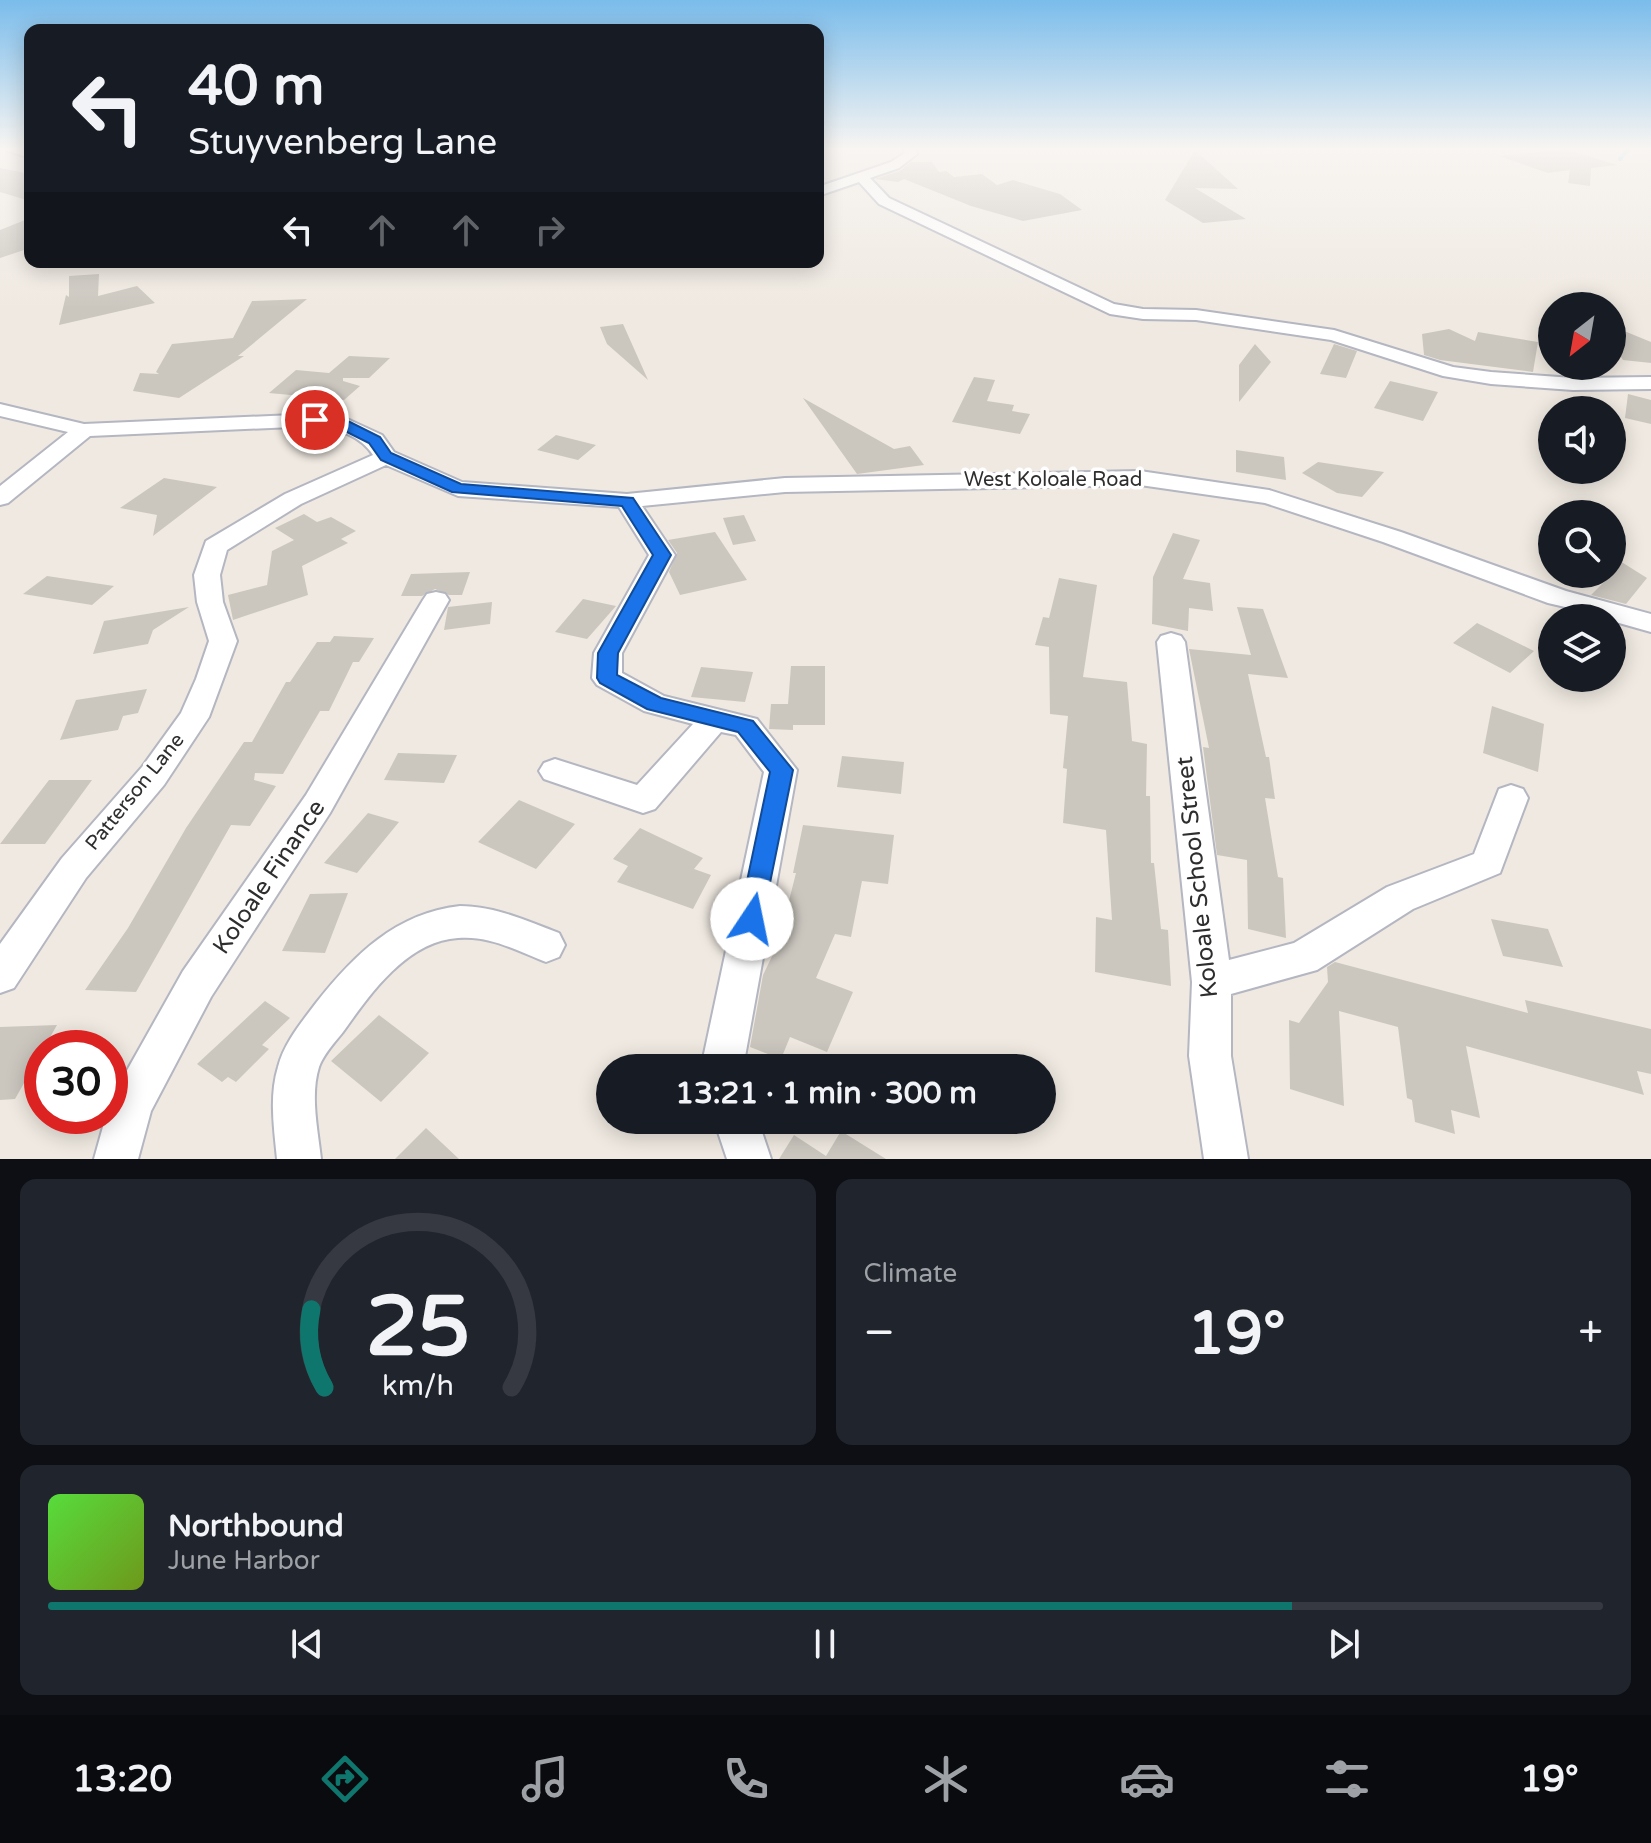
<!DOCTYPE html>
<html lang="en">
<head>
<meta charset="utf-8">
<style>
	:root { --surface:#171b24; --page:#20242c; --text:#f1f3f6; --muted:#9ea1a6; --line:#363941; --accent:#0f766e }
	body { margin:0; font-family:"Varela Round",sans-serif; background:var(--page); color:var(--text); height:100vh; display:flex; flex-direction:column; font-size:30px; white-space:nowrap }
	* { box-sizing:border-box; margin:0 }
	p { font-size:26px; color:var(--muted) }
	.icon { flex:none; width:44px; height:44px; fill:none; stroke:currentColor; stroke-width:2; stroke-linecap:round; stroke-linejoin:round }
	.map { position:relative; height:1159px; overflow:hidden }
	.details { display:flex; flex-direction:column; gap:20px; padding:20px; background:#0d0f14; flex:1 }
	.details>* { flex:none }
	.top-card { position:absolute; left:24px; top:24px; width:800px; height:244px; border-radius:16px; box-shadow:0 4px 20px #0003; background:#171b24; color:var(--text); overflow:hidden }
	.needle { width:52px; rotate:211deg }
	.controls { position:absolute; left:1538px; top:292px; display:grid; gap:16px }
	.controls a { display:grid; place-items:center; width:88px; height:88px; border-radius:50%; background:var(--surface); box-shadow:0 4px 20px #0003; font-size:40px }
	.speed { position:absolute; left:24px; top:1030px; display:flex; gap:16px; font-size:40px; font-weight:700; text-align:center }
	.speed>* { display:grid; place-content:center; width:104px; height:104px; border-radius:50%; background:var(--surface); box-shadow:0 4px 20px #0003; line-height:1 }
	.speed .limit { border:12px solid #d22; background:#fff; color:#111 }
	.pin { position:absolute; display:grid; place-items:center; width:68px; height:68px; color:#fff; margin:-34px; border:4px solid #fff; border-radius:50%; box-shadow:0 2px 8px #0007 }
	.me { position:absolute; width:88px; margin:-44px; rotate:11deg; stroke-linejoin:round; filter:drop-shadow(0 0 6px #0008) }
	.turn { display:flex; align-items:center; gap:28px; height:168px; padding:0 32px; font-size:36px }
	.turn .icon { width:104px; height:104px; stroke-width:2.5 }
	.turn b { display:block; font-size:56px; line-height:68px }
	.lanes { display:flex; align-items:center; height:76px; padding:0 32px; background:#0003; justify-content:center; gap:40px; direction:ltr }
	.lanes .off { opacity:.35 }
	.big { font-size:60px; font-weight:700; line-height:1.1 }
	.details .card { flex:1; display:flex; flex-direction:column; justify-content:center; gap:12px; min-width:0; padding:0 28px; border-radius:16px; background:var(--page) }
	.details .dial { align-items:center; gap:0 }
	.dial svg { height:208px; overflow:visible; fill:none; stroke:var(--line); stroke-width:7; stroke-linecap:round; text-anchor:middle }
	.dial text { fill:var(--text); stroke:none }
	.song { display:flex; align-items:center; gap:24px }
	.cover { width:96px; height:96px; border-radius:12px; background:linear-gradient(135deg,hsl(110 70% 55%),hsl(80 70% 35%)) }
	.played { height:8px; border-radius:4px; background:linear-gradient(90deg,var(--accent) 80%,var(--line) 80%) }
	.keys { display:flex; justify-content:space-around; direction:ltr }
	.heat { display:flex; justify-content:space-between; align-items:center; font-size:44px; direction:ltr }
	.details .tiles { flex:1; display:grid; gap:20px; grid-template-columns:1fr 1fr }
	.card:last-child { grid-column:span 2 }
	.trip { position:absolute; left:596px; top:1054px; width:460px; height:80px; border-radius:40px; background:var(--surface); box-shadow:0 4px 20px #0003; font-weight:700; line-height:80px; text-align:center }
	.tabs { display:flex; height:128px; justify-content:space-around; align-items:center; background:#090b0e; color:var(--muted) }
	.tabs .icon { width:56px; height:56px }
	.tabs .current { color:var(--accent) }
	.tabs b { font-size:36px; color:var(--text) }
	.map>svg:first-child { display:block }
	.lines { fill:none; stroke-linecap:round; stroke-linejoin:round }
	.stream { stroke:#76c8ef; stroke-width:4 }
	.building { fill:#cbc7bf }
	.minor-casing { stroke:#b4b6c1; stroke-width:4 }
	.minor { fill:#fff; fill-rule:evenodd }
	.route { fill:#1a73e8; stroke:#114b97; stroke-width:2 }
	.labels { text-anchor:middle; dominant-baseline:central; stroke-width:7; stroke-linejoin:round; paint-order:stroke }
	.street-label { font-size:20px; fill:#2e2e2e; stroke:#fff }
	.near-street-label { font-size:24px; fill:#2e2e2e; stroke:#fff }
</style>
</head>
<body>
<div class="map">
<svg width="1651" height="1159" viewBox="0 0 1651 1159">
	<rect width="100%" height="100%" fill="#efe9e1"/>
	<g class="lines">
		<!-- stream -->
		<path class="stream" d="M1620,159l10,-12"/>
	</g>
	<!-- building -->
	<path class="building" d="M1566,149l51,16 -26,3 -1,18 -22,-3 2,-13 -22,3 -49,-17z
		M1195,150l43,39 -43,-1 51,31 -43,4 -38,-23z
		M911,162h21l7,10 7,-1 8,6 28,-3 15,11 16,-5 47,14 22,16 -59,11 -52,-15 -67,-27 -6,3 -23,-3 25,-8z
		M0,168l30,6v27l-30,-9z
		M30,218v30l-30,10v-28z
		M99,274l-1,22 39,-10 18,17 -96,22 7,-30 3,2v-21z
		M307,299l-69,57h6l-65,42 -46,-7 7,-18 19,1 -3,-2 16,-28 61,-6 19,-37z
		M623,324l25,56 -41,-36 -7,-17z
		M1612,326l39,16v21l-28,-3 -11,-17z
		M1449,329l26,12 3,-9 60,10 -5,30 -93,-12 -16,-5 -2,-21z
		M1255,344l16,18 -32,40v-37z
		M1334,344l23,7 -11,27 -26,-4z
		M349,356l41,2 -21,20h-26v3l17,5 -16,14 -75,-7 27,-23 33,3z
		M974,377l21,3 -8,21 27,4 -2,6 18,3 -10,20 -68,-12z
		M1390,381l48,11 -15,29 -49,-13z
		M1628,394l23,6v24l-26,-6z
		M803,398l91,51 16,-3 14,19 -67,9z
		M556,435l40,10 -18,15 -41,-10z
		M1236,450l48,7 2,23 -50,-8z
		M1318,462l66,10 -22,25 -25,-4 -35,-20z
		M164,478l53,9 -64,49 4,-21 -37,-7z
		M304,514l13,8 14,-5 25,14 -15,8 7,4 -46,23 6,29 -75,25 -5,-25 39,-10 5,-34 22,-11 -19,-12z
		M744,515l12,26 -23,4 -10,-27z
		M715,532l32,48 -67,15 -11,-23 8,-19 -9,-13z
		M1173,533l27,7 -17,39 27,4 3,28 -24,-3 -1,23 -36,-7 1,-47z
		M1612,556l35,22 -21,26 -35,-9 21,-21z
		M470,572l-8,23h-13l-14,-6 -13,7h-21l10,-22z
		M47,576l67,10 -22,19 -69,-11z
		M1059,578l38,7 -14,92 44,5 5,59 15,3 -1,52h4l1,67h3l7,66 7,1 3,56 -76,-14 1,-55 16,3 -6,-90 -43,-7 4,-54 -4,-1 5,-52 -18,-2 -1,-67 -14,-2 8,-28 6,1z
		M583,599l33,7 -29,33 -32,-7z
		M492,602l-2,22 -46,6 4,-23z
		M189,607l-36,23 -5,14 -55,10 11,-33z
		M1237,607l26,2 25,69 -40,-4 18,83h3l6,42 -10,-1 13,79 5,1 3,60 -38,-9 -1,-69 -30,-5 -14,-108 6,1 -20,-99 62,6z
		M1477,623l57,28 -24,22 -57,-30z
		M334,636l40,2 -15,24h-6l-24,49h-9l-37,63 -28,-1 -1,7 22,6 -26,40 -19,-1 -95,167 -51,-2 43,-62 58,-100 58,-86h8l34,-60h4l27,-40h13z
		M791,666h34v59h-32v5l-24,-1 2,-25h17z
		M701,667l52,5 -8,30 -54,-5z
		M147,689l-9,24 -15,3 -5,14 -58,10 16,-40z
		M1492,706l52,18 -6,48 -55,-19z
		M398,753l59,2 -13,28 -60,-3z
		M842,756l62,6 -3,32 -64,-7z
		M49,780h43l-47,64h-45z
		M519,800l56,24 -39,45 -58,-27z
		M368,813l31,9 -42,51 -33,-10z
		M803,825l91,10 -6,49 -26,-3 -11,56 -16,-3 -19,44 37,14 -26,60 -37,-15 -9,22 -31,-12 13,-72 15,-31 18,-71h-3z
		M640,828l63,30 -9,11 17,6 -18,34 -76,-27 11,-16 -15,-7z
		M348,893l-23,60 -43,-2 28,-57z
		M1491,919l57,10 15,38 -60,-11z
		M1335,962l193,51 -3,-13 126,29v45l-14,-3 7,24 -178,-49 14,72 -29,-8 4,24 -40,-12 -3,-22 -5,-2 -9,-71 -59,-16 5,95 -54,-17 -1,-69 10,3 29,-41 -1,-15z
		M265,1001l25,17 -28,27 7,4 -33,33 -8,-5 -6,5 -25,-18z
		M379,1015l50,38 -48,49 -50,-41z
		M57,1025l-42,74 -15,1v-73z
		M426,1128l33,31h-64z
		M841,1131l45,28h-107l15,-24 32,21z"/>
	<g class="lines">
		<!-- minor casing -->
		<g class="minor-casing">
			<path id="minor" d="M4,147l26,3v8l-24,-8z
				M903,147h12l2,7 -18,14 -29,10 19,20 225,106 29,5 53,1 138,20 119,37 38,5 82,6 78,-1v12l-78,1 -82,-6 -48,-8 -112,-36 -135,-20 -53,-1 -33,-5 -231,-110 -20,-22 -41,14v-9l73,-25 14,-9z
				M0,404l84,20 231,-10 30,4 37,17 12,17 68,30 165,12 158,-16 355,-7 129,19 132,42 165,59 85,23v18l-39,-11v-3l-64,-15 -165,-61 -118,-39 -125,-18 -355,7 -143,14 33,49 -53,98v20l42,23 93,23 40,51 -54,298h-42l63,-296 -28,-37 -15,-3 -66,77 -12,4 -99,-34 -5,-8 5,-8 11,-4 82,26 56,-61 -49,-13 -47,-26 -5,-7 2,-25 55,-98 -30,-48 -161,-11 -72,-31 -85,39 -74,46 -7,25 3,27 14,39 -28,76 -45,68 -78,93 -72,110 -14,5v-49l62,-86 80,-91 39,-54 15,-34 13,-38 -12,-39 -3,-27 12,-34 79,-47 88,-39c-12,-19 -36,-27 -58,-29l-225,10 -82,67 -8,2v-19l68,-54 -68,-16z
				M436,592l9,2 4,6 -119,213 -119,184 -60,114 -13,48h-44l12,-43h4v-12l6,-14 67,-119 123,-176 117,-195 4,-6z
				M1171,633l10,3 4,6 44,318 65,-17 93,-56 87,-33 25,-65 12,-4 12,4 5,9 -28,75 -87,36 -96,61 -86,24v62l17,103h-44l-15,-103 3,-74 -35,-340 4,-6z
				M460,906c35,0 67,15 99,27l6,12 -6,12 -13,5c-28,-11 -57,-27 -88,-24 -51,3 -88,56 -115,94 -8,10 -20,23 -24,35 -9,28 -1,64 2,92h-44c-3,-30 -8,-63 1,-92 6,-24 23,-44 38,-64 38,-48 80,-90 144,-97z
				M714,1120h44l13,39h-44z"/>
		</g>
		<!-- minor -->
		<use href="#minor" class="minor"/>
	</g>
	<!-- sky -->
	<linearGradient id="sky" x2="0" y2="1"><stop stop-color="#7abceb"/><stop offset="0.48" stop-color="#f8f5f2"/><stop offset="1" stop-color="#f8f5f2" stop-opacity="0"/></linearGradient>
	<rect width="1651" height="309" fill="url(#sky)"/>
	<!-- route -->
	<path class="route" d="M315,416l29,3 36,18 11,16 70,31 172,14 38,57 -53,98 -1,22 44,23 92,23 40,49 -32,157 -9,3 -9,-3 -4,-8 31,-147 -32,-40 -91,-23 -47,-26 -3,-5 1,-25 55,-98 -31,-49 -170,-14 -71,-32 -12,-17 -34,-17 -25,-3v-6z"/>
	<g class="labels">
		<!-- street labels -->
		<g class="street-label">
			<text x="1053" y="480">West Koloale Road</text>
			<text transform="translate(135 792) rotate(-51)">Patterson Lane</text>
		</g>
		<!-- near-street labels -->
		<g class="near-street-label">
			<text transform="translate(269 877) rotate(-56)">Koloale Finance</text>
			<text transform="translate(1197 877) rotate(-96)">Koloale School Street</text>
		</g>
	</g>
</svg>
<div class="controls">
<a><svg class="needle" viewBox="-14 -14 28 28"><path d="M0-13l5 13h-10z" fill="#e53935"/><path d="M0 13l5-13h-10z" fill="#9ea1a6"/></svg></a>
<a><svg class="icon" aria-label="sound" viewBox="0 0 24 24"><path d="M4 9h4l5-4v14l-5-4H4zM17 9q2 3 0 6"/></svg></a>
<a><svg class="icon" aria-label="search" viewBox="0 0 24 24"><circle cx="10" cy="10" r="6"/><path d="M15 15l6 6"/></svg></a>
<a><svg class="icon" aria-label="layers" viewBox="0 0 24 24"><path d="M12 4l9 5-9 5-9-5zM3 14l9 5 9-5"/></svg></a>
</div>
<div class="speed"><div class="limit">30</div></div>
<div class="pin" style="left:315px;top:420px;background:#d93025"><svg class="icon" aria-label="arrive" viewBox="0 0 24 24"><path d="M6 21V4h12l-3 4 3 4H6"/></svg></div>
<svg class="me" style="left:752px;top:919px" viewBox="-20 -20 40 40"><circle r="19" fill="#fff"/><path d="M0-13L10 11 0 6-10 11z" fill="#1a73e8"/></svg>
<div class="trip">13:21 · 1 min · 300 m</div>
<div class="top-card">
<div class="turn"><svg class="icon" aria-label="left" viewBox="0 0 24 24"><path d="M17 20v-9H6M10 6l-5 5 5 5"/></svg><div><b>40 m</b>Stuyvenberg Lane</div></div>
<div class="lanes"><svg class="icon" aria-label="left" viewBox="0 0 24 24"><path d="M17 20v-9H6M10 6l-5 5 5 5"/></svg><svg class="icon off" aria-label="ahead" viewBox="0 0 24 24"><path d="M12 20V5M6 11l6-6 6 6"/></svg><svg class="icon off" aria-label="ahead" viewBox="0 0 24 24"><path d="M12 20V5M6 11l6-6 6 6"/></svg><svg class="icon off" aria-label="right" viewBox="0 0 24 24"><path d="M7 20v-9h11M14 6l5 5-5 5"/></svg></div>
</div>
</div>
<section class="details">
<div class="tiles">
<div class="card dial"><svg viewBox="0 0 100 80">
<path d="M14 69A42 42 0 1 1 86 69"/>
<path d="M14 69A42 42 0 0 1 9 39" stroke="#0f766e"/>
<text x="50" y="56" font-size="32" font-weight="700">25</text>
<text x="50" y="72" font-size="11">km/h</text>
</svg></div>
<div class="card"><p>Climate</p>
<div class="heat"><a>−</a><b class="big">19°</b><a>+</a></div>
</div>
<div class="card">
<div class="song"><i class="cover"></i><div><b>Northbound</b><p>June Harbor</p></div></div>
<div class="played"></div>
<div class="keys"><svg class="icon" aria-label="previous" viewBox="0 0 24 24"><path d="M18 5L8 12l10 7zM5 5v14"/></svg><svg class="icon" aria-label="pause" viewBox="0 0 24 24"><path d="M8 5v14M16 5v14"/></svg><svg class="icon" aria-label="next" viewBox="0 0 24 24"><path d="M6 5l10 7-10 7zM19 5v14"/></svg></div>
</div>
</div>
</section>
<nav class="tabs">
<b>13:20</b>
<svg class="icon current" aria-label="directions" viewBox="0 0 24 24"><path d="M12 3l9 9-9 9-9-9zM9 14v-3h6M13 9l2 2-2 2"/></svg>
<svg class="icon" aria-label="music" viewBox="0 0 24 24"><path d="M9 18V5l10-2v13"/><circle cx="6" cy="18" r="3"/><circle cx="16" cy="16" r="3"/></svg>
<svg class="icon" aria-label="phone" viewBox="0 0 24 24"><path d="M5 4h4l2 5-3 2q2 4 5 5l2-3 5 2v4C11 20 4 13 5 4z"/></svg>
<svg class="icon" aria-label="climate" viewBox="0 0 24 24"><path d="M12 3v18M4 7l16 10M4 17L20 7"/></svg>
<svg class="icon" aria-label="car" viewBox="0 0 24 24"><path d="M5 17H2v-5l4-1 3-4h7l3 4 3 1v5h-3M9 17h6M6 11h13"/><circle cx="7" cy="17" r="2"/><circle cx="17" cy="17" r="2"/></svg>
<svg class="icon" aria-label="filters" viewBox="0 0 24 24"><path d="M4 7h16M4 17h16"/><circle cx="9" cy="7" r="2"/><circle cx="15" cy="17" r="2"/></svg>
<b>19°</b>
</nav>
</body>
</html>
